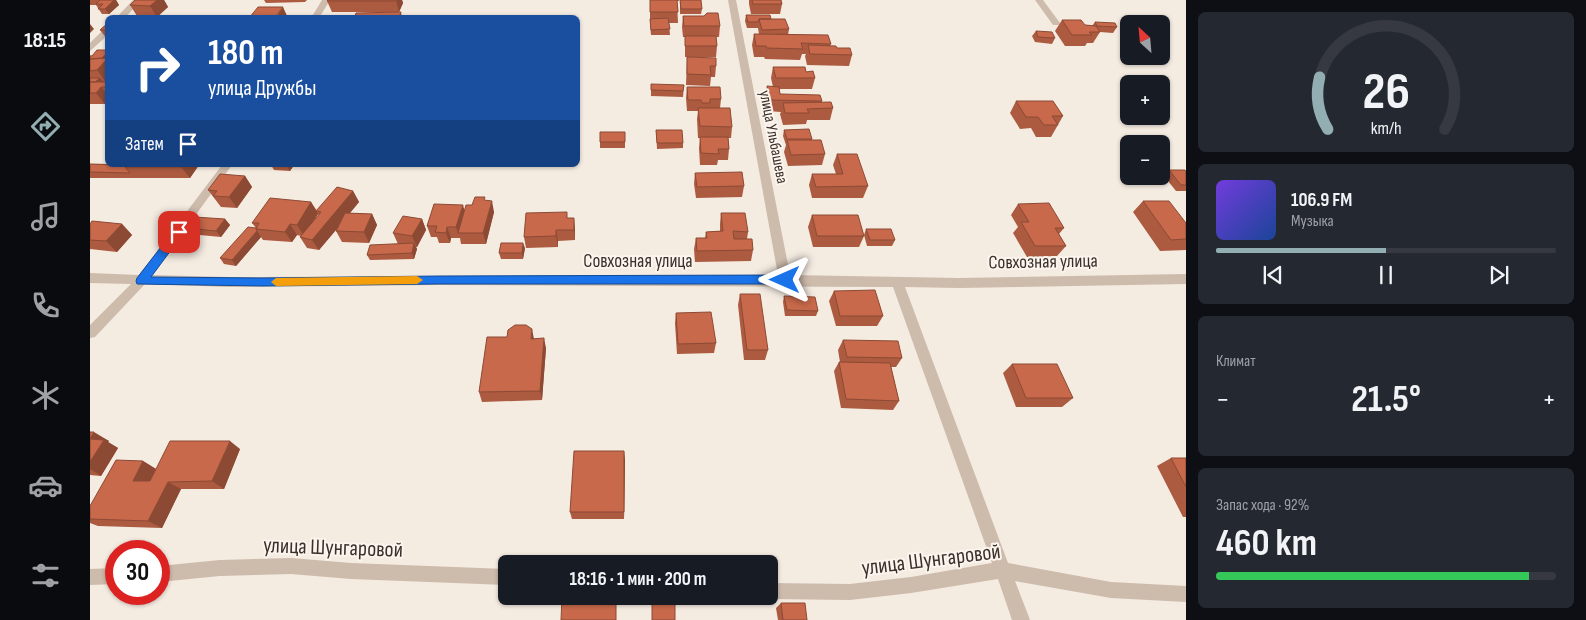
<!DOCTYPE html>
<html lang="ru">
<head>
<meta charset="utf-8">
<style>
	:root { --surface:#171b24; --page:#242831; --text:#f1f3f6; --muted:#9ea1a6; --line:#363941; --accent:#92aeb2 }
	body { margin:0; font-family:"Sofia Sans Condensed",sans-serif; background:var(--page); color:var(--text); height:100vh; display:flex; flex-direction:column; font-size:19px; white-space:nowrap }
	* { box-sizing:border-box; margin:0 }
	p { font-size:16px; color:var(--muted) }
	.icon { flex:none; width:28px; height:28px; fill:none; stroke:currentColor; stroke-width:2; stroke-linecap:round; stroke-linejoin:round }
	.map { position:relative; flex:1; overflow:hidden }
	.side { display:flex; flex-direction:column; gap:12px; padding:12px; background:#0d0f14; width:400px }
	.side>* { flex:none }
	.banner { position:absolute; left:15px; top:15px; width:475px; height:152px; border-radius:8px; box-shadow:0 1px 4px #0004; background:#1a4fa0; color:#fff; overflow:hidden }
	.needle { width:32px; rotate:334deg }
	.controls { position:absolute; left:1030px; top:15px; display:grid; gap:10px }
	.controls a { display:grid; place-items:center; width:50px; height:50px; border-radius:8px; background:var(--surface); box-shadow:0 1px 4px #0004; font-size:25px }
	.speed { position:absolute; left:15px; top:540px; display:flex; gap:10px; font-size:25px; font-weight:700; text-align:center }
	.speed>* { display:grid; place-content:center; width:65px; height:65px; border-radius:50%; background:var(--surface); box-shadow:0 1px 4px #0004; line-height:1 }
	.speed .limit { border:8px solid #d22; background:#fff; color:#111 }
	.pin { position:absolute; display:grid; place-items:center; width:42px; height:42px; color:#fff; margin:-21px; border-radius:10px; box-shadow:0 2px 8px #0006 }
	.me { position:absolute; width:55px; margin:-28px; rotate:270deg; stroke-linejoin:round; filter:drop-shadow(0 0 4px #0008) }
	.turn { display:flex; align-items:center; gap:18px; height:105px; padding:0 20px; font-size:22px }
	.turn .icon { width:65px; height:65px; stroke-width:2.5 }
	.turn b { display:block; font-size:35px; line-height:42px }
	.then { display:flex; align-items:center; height:48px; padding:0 20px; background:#0003; gap:10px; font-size:19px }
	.big { font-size:38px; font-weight:700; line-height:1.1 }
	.side .tile { flex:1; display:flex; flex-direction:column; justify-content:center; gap:8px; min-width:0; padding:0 18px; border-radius:8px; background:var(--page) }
	.side .dial { align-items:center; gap:0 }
	.dial svg { height:130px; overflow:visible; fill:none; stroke:var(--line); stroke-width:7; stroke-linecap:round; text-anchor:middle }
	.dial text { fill:var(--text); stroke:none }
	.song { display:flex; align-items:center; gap:15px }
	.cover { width:60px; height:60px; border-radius:8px; background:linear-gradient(135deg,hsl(260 70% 55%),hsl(220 70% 35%)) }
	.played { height:5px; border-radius:2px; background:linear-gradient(90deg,var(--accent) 50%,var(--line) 50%) }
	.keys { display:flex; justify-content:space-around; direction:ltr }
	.heat { display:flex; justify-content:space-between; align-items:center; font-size:28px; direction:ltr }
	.charge { height:8px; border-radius:4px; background:linear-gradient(90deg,#34c759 92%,var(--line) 0) }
	.trip { position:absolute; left:408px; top:555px; width:280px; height:50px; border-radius:8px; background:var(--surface); box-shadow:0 1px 4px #0004; font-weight:700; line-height:50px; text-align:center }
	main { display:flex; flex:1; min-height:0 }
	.tabs { display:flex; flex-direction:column; width:90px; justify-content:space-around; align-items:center; background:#090b0e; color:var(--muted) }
	.tabs .icon { width:35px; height:35px }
	.tabs .selected { color:var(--accent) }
	.tabs b { font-size:22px; color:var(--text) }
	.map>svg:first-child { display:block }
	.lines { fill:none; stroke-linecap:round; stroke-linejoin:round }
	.minor { fill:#cdbbac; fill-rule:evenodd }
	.wall { fill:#ac5a40; fill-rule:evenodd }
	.shaded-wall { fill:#8c4a34 }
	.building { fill:#c8694b; stroke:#8c4a34 }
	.route { fill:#1a73e8; stroke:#114b97 }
	.slow { fill:#f59e0b }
	.labels { text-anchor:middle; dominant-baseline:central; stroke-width:4; stroke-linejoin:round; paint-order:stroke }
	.far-street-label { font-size:16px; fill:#3b302b; stroke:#fbf5ee }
	.street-label { font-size:19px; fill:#3b302b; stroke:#fbf5ee }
	.near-street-label { font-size:22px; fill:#3b302b; stroke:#fbf5ee }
</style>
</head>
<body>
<main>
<nav class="tabs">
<b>18:15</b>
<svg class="icon selected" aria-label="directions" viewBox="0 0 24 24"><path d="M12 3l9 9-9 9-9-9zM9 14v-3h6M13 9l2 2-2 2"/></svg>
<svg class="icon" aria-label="music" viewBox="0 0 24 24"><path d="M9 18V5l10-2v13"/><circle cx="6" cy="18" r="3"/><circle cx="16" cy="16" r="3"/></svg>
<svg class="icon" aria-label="phone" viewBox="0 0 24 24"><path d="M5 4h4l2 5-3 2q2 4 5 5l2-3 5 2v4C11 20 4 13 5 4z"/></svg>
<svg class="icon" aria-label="climate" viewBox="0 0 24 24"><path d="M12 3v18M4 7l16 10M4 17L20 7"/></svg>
<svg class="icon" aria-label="car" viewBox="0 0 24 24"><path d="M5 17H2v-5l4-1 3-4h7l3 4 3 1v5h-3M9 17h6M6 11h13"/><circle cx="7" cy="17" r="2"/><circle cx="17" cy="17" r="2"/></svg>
<svg class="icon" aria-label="filters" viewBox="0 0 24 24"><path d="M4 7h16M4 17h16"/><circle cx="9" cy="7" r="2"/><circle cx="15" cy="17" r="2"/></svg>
</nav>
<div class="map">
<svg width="1096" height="620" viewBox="0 0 1096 620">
	<rect width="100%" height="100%" fill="#f4ebe1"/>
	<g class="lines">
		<!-- minor -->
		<path class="minor" d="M43,0h8l-16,18h-9z
			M232,0h8l-11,18h-8z
			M638,0h8l54,275 169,3 227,-4v10l-227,4 -54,-1 103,276 103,19 75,4v16l-75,-4 -96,-17 15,39h-18l-14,-41 -87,14 -61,7 -81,-1 -6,-2 6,-1v-13l81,1 61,-7 81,-14 -99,-276 -455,-2 -211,2 -82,-3 -50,53 -5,1v-13l41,-41 -41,-1v-10l49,2 83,-110h10l-80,110 75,2 551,-2z
			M945,0h8l17,23 -1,2h-6z
			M15,28h3v7l-18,16v-8z
			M201,558l60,5 155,6v16l-155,-6 -60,-5 -71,2 -61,6v-16l61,-6z
			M26,568v16l-26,1v-16z"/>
	</g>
	<!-- wall -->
	<path class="wall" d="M0,0h26l3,5 -10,9h-7l-6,-9h-6z
		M45,0h29l4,7 -11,10 -20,-1 -7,-11z
		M174,0h43l-2,2 -39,1z
		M238,0h74l1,3 -4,9h-67l-5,-11z
		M560,0h29v1h-2l1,22h-9l1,12h-19l-1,-11z
		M590,0l22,9 -1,5h-21z
		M659,0h32l1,4 -2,10h-29l-2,-10z
		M656,15l25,4 18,10 -1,6 43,9 -1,2 22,9 -3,11 -42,-1 -2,-9 1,-2h-4l-2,6 -35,-1 -1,-2h-10l-2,-12 2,-11h5l-1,-6h-11l-2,-7z
		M593,16l37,10 -1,11h-3l1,9 -1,11h-31v-20h-2l-1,-10z
		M972,20l23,5 7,1 3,-4 22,5 -4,6 -13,-1 -7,11h-6l-2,3h-20l-10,-15z
		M18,23v17l-8,-10z
		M946,31l19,7 -3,6 -17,-2 -3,-6z
		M18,50v30l-2,2h-3h5v20l-3,2h-15v-48z
		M597,57l29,9 -1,11h-4l-1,9 -24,-1z
		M683,67l33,5 9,6 -3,11h-33l1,5 42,7v2l11,5 -3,12h-23l-1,4 -23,1 -3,-11 1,-2 -14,-1 -2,-13 2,-12 6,1 -2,-9z
		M594,85l-1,12 -32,-1v-6z
		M597,87l34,12 -1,9 12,19 -1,11h-3l1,11 -1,11h-10l-1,5h-17l-1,-17 1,-10h-2l-1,-19 1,-8h-11l-1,-13z
		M926,101l47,15 -12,21h-15l-5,-9 -11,1 -10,-16z
		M566,130l27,13v5l-26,1z
		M694,130l28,9v1l13,14 -3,11 -34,1 -4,-14 2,-7 -3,-9z
		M535,132v16h-25v-6z
		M747,154l31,32 -5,12h-51l-3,-13 3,-11h24l-3,-9z
		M0,164l109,1 -9,13h-100z
		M181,165h23l-4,6 -16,-1z
		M1079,170l17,2v19h-10l-12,-15z
		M605,173l49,13 -2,11 -46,1 -2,-14z
		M155,176l7,11 -15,21 -16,-1 -13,-17z
		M263,191l6,11 -9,11 22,1 5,11 -8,18 -27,-1 -6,-11 1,-2 -18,21 -12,-2 -7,-11 1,-1 -4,-1 -5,7 -29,-2 -2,-3 -25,29 -12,-2 -4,-6 36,-30 -4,-5 59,-21 6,9zM228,214l1,1 -8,9z
		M396,201l8,11 -8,32h-25l-1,-6h-9l-1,5h-11l-2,-6h-6l-4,-11 37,-16 8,-5z
		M1053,201l43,22v27l-26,1 -27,-39z
		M928,204l46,24 -5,6 7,12 -9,10 -30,1 -14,-24 5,-6 -7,-12z
		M631,213l27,19 -1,7 6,11 -2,11 -56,1 -1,-13 2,-11h9l1,-6 14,-1v-7z
		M722,215l52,21 -5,11h-46l-5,-20z
		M478,218l7,11v11l-17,1v6l-32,1 -2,-11z
		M135,219l5,6 -9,12 -32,-3 -4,-6z
		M332,219l4,11 -9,17h-1l1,2 -3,10 -44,1 -3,-5 31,-11 -5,-11z
		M0,224h32l10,11 -15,17 -27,-3z
		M776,229l29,11 -3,6h-25l-3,-11z
		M435,248l-2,11h-22l-2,-6z
		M744,291l49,25 -6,10h-41l-7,-25z
		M650,294l28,56 -3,10h-21l-6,-55z
		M694,296l34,15 -2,5h-31l-2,-14z
		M586,313l40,30 -2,10 -37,1 -2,-31z
		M444,339l12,9 -4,52 -60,2 -3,-10z
		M753,340l59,18 -6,9h-5l8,34 -6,9 -52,-2 -7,-37 5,-9h1l-2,-12z
		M922,364l61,34 -11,9h-46l-13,-34z
		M0,432l19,9 -1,1 10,6 -17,28 -11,-1z
		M150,449l-16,40h-43l-19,39 -64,-2 -8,-3v-17l53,-45 13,8z
		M1081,458h15v59h-3l-26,-51z
		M535,459l-1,60h-52l-2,-7z
		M691,603l26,17h-29l-2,-12z"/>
	<!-- shaded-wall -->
	<path class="shaded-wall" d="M24,0h2l3,5 -10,9 -4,-5z
		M67,0h7l4,7 -11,10 -7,-11z
		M306,0h6l1,3 -4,9z
		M193,7l5,11h-13z
		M311,12l1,6h-3z
		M0,24l4,5 -4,4z
		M18,52v28l-2,2 -9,-12 1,-8z
		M10,78l4,5 -13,3z
		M11,87l7,8v7l-3,2 -9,-11z
		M93,165h16l-9,13 -9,-11z
		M196,165h8l-4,6z
		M155,176l7,11 -15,21 -8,-11z
		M263,191l6,11 -40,48 -7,-10z
		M402,201l2,11 -8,32 -3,-11z
		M221,202l7,12 -14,22 -7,-11z
		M373,205l3,11 -8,17 -2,-6z
		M282,214l5,11 -8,18 -5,-11z
		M484,218l1,11v11l-1,-10z
		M135,219l5,6 -9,12 -5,-6z
		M332,219l4,11 -9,17 -5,-11z
		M32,224l10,11 -15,17 -11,-11z
		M200,224l7,11 -5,7 -7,-10z
		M357,227l4,11 -1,5 -4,-10z
		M466,230l2,11v6l-2,-11z
		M167,231l4,6 -25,29 -4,-6z
		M324,243l3,6 -3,10 -2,-6z
		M433,243l2,5 -2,11 -1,-6z
		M442,329l2,10h-3z
		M454,338l2,10 -4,52 -2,-9z
		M4,432l15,9 -1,1 10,6 -17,28 -11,-7v-30z
		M140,441l10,8 -16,40 -12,-8z
		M534,451l1,8 -1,60z
		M53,461l13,8 -9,20 -14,-8z
		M78,482l13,7 -19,39 -14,-7z"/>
	<!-- building -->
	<path class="building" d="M10,0h14l-9,9h-7l5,-5h-7z
		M45,0h22l-7,6 -20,-1z
		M238,0h68l-1,1h-68z
		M560,0h27l1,12h-28z
		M590,0h21l1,9h-21z
		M662,0h29l1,4h-29z
		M168,7h25l-8,10 -26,1z
		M311,12l-2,6h-45l2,-5z
		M617,13h11l2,13h-36l-1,-10h21z
		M656,15h24l1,4h-12l-1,3h-10z
		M578,18l2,11 -19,1 -1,-11z
		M669,19h26l4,10 -27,1z
		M972,20h19l4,5 11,1 4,6h-11l3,3h-20z
		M1005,22l20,1 2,4 -20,-1z
		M18,23v7h-8z
		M946,31l16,1 3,6 -17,-1z
		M664,34l74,1 3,9 -30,-1 2,6 -36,-1 -1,-2h-10z
		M595,36h31l1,10h-32z
		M718,45l28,1 1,2h13l2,7 -42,-1z
		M7,50h11v2l-6,6 -12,1v-3h2z
		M597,57l29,1v8h-6l1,9 -24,-1z
		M18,58l-11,12 -7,1v-12z
		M683,67h32l1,5 7,-1 2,7h-39z
		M0,78h10l-5,4h-5z
		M0,82h18v5h-7l-5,6h-6z
		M561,84l33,1 -1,6 -32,-1z
		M677,86l12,1 1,7 40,1 2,6 -52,-1z
		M597,87h33l1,12h-11v4h-8l-1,-3h-13z
		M926,101h37l10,15h-11l6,9h-14l-6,-8h-12z
		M741,102l2,6 -26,1 2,4h-24l-2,-10z
		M608,108h32l2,19 -32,-1z
		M719,129l3,10h-25l-3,-9z
		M566,130h26l1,13h-26z
		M510,132h25v10h-25z
		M610,137h28l1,12h-11l1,5 -18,-1z
		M697,140h34l4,14 -34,1z
		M747,154h20l11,32 -52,1 -4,-13h31z
		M0,164l37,1 -2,2 5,6 -40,-1z
		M37,165h56l-2,2h-56z
		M1079,170h16l1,2v13h-5z
		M652,172l2,14 -47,1 -2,-14z
		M130,174l25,2 -16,21 -16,-1 4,-5 -9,-1z
		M247,187l16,4 -41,49 -12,-3 21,-25 -5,-1z
		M385,197h10l-1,3 8,1 -9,32h-25l8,-28h6z
		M180,198l41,4 -14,23 -7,-1 -5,8 -29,-3 3,-6h-7z
		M1053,201h26l17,22v16l-15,1z
		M959,203l15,25h-9l11,18h-31l-14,-24h8l-11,-18z
		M344,204l29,1 -7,22h-9l-1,6 -11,-1 2,-6h-10z
		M477,212v6h7v12h-18v6l-32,1 2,-24z
		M255,213l27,1 -8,18 -28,-1z
		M631,213h24l3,19 -15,-1 1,8h18l1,11 -56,1 -1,-13h11l-1,-6 17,-1z
		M722,215h46l6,21h-47z
		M313,216l19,3 -10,17 -19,-3z
		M104,217l31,2 -9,12 -31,-3z
		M2,221l30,3 -16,17 -16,-1v-16z
		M158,227l8,1v1l1,2 -25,29 -12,-2z
		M776,229h25l4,11h-25z
		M324,243l-2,10 -45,2 3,-10z
		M411,243h22l-1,10h-23z
		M785,290l8,26h-43l-6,-25z
		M650,294h20l8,56h-21z
		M694,296l31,1 3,14 -31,-1z
		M621,312l5,31 -38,1 -2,-31z
		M425,325h11l6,4 -1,10 13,-1 -4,53 -61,1 8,-55h20l1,-7z
		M753,340l55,1 4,17 -55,-1z
		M749,362l51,1 9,38 -53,-2z
		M922,364h45l16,34h-47z
		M0,432h4l-4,7 14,1 -14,22z
		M80,441h60l-18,40 -44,1 -20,39 -58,-2v-13l26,-46 27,1 -10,20h17z
		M484,451h50v61h-54z
		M1081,458h15v29z
		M472,597h54v23h-55z
		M562,602h23v18h-23z
		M691,603h24l2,17h-24z"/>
	<!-- route -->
	<path class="route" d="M89,228l5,4 -1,2 -32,43 111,1 176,-2 347,-1 5,5 -5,4h-347l-176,2 -125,-2 -1,-3 1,-3 38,-49z"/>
	<!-- slow -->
	<path class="slow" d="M327,276l6,4 -6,4 -141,2 -5,-4 5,-4z"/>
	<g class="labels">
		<!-- far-street labels -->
		<g class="far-street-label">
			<text transform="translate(683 137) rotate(79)">улица Ульбашева</text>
		</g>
		<!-- street labels -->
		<g class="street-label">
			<text x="548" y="261">Совхозная улица</text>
			<text transform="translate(953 262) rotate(-1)">Совхозная улица</text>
		</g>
		<!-- near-street labels -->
		<g class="near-street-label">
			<text transform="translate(243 548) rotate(2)">улица Шунгаровой</text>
			<text transform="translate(841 560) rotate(-7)">улица Шунгаровой</text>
		</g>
	</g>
</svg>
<div class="controls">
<a><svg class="needle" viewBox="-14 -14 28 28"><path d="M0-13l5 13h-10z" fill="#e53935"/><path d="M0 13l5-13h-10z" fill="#9ea1a6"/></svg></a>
<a>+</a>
<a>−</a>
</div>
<div class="speed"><div class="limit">30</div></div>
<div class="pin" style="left:89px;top:232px;background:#d93025"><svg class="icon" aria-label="arrive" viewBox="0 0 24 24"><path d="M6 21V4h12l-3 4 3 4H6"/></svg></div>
<svg class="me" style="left:695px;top:280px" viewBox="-20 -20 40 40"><path d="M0-17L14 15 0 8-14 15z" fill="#1a73e8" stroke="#fff" stroke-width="4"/></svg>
<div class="trip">18:16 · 1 мин · 200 m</div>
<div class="banner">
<div class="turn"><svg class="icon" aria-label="right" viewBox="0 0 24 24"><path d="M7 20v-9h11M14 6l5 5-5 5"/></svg><div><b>180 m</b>улица Дружбы</div></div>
<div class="then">Затем<svg class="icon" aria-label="arrive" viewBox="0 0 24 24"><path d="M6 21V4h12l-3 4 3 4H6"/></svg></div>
</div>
</div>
<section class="side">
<div class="tile dial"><svg viewBox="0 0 100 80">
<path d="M14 69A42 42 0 1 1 86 69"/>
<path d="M14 69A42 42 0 0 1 9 37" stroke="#92aeb2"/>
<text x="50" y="56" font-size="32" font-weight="700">26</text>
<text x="50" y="72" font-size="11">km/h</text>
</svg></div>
<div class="tile">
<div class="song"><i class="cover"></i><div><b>106.9 FM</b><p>Музыка</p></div></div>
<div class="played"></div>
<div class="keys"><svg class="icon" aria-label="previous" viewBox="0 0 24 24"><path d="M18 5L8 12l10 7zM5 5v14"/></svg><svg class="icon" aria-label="pause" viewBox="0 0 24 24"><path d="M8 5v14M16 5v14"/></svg><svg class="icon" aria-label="next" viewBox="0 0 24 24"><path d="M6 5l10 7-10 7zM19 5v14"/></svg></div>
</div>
<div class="tile"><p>Климат</p>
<div class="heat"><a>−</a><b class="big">21.5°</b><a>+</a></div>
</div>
<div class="tile"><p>Запас хода · 92%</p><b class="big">460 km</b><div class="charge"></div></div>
</section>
</main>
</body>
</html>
